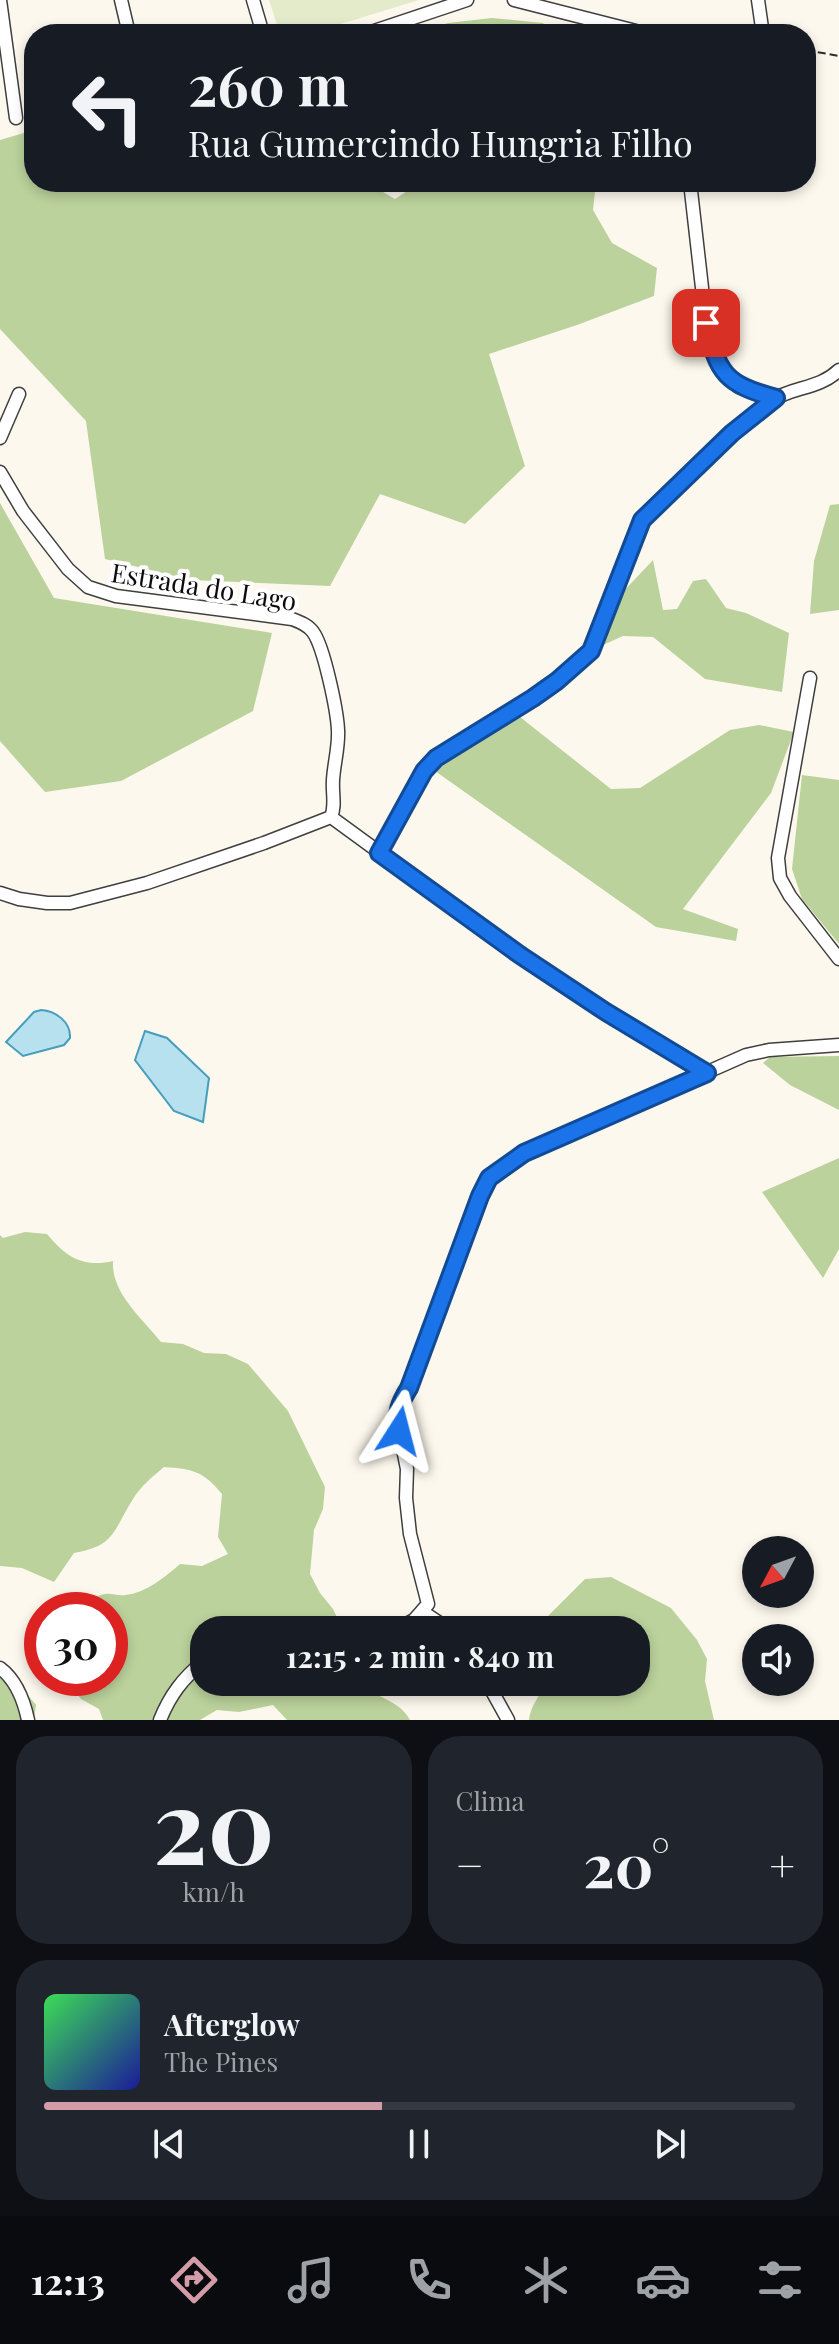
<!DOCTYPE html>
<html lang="pt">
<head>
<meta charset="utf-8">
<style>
	:root { --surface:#171b24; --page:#20242c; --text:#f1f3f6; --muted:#9ea1a6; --line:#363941; --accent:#d29da8 }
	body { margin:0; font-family:"Playfair Display",serif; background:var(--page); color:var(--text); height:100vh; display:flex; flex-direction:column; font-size:30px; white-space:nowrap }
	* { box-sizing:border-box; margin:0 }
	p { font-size:26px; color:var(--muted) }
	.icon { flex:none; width:44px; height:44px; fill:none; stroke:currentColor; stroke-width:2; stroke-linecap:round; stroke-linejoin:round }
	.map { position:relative; height:1720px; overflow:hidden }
	.panel { display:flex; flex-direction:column; gap:16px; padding:16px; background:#0d0f14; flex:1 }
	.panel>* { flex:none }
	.banner { position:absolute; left:24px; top:24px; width:792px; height:168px; border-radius:32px; box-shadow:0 4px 12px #0003; background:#171b24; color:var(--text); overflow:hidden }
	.needle { width:52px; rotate:229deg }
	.controls { position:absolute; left:742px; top:1536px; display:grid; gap:16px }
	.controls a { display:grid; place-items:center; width:72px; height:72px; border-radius:50%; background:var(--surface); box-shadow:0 4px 12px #0003; font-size:40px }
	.speed { position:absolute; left:24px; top:1592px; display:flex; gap:16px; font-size:40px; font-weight:700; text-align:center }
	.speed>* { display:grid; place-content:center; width:104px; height:104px; border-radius:50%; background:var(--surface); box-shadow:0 4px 12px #0003; line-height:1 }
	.speed .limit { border:12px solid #d22; background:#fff; color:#111 }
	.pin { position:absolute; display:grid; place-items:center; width:68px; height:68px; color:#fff; margin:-34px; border-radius:16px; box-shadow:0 4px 12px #0006 }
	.me { position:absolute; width:88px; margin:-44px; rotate:9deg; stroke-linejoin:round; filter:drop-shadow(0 0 6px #0008) }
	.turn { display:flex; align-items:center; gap:28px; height:168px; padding:0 32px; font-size:36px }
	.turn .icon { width:104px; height:104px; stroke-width:2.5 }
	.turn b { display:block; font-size:56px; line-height:68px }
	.big { font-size:60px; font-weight:700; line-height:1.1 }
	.panel .tile { flex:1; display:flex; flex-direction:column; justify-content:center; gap:12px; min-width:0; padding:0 28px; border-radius:32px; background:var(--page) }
	.panel .dial { align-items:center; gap:0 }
	.dial b { font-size:104px; line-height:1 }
	.song { display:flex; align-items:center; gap:24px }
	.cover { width:96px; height:96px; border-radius:12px; background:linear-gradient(135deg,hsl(130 70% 55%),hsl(240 70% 35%)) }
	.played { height:8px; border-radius:4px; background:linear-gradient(90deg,var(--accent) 45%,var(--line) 45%) }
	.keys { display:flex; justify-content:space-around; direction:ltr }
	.heat { display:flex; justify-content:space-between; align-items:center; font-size:44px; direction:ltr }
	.panel .tiles { flex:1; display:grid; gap:16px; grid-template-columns:1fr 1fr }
	.tile:last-child { grid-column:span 2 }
	.trip { position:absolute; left:190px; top:1616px; width:460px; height:80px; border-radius:32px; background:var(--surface); box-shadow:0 4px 12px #0003; font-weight:700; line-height:80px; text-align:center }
	.dock { display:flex; height:128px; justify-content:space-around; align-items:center; background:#090b0e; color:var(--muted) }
	.dock .icon { width:56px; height:56px }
	.dock .current { color:var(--accent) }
	.dock b { font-size:36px; color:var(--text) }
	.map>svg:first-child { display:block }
	.forest { fill:#bbd29c }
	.pitch { fill:#e4ebcb }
	.water { fill:#b7e1ee; stroke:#479dbd; stroke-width:2 }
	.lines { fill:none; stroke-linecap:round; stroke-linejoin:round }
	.minor-casing { stroke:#3f3f3f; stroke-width:15 }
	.path { stroke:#2e2e2e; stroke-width:2; stroke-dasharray:8 4; stroke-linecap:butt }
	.minor { stroke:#fff; stroke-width:12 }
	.route-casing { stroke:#114b97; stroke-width:20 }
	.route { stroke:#1a73e8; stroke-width:14 }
	.labels { text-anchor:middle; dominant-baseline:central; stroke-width:8; stroke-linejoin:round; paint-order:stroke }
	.street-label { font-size:26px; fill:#0c0c0c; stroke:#fff }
</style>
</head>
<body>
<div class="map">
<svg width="839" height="1720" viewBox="0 0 839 1720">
	<rect width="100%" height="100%" fill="#fdf8ed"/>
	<!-- forest -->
	<path class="forest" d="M492,18l51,5 10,11h-141l36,-11z
		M34,130v52h332l29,17 26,-17h175l-3,28 19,33 45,25 -3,28 -77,29 -88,29 36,112 -60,58 -85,-30 -50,92 -139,-6 -86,-21 -19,-138 -86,-92v-189z
		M0,503l54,95 218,35 -19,78 -132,70 -76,11 -45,-51z
		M839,504v106l-29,4 4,-53 16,-56z
		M653,560l10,50 14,-1 16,-28 13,-2 20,29 20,5 43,20 -7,59 -77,-13 -52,-42 -30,-1 -29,13 25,-53z
		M515,713l96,76 29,-1 90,-58 29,-5 35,7 -23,61 -88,116 55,20 -2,12 -80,-14 -221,-156z
		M802,775l37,5v164l-37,-45 -10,-30z
		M839,1056v54l-49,-25 -27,-22 7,-6z
		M839,1158v91l-16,29 -61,-86z
		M25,1232l22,2c19,23 36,34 66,27 -2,32 29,57 48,81l22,2 21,9 22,1 22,10 40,47 37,76 -2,22 -9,21 -4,44 10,19 13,16 10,21h-139v52h157c14,17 38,17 49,38h-123l-14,-15 -34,7 -22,-2 -17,10h-97l-4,-11 -18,-10 -15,-18 -1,-3h45v-68h-32c7,-6 18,-15 27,-16 7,-1 13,2 20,1 21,-2 40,-18 55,-31l22,2 26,-12 -10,-17 4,-43c-19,-23 -29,-25 -58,-27 -12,10 -23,19 -31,32 -20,32 -18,47 -59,54l-20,29 -32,-14 -22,-2v-331l3,3z
		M611,1577l60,31 26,32 10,19 -2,22 9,39h-185c2,-17 13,-24 14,-38h93v-52h-93l-2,-7 44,-44z
		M0,1667l9,6 27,32 -2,15h-34z"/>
	<!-- pitch -->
	<path class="pitch" d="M269,0h150l-111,34h-28z"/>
	<!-- water -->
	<path class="water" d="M41,1010c15,1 30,12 29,28l-6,7 -41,11 -17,-14 28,-30z
		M145,1031l22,7 42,40 -6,44 -29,-11 -39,-51z"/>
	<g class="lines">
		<!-- minor casing -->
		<g class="minor-casing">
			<path id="minor" d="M0,0l16,118
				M121,0l8,34
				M253,0l10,34
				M514,0l122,31 2,3
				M365,34l102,-34
				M754,34l8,-6 -4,-28
				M690,182l16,141 6,25 7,18 20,21 37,11
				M0,438l19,-44
				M0,472l23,39 45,58 20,18 28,9 176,23c8,3 16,6 21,13 11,15 24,78 25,98 1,17 -4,33 -5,50 -1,14 3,25 -2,37
				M810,678l-32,180 2,20 10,18 49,63
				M331,817l189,138 86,57 101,61
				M379,853l45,-82 12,-13 97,-60 24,-17 34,-30 46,-123 14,-17c39,-36 76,-80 120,-110 22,-15 47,-11 68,-31
				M0,893l19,6 28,4h23l77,-20 117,-40 67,-26
				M423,1612l27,18
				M395,1630l19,-10 14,-16 -18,-70 -4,-36 1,-29 -11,-55 30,-69 54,-149 9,-18 35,-25 222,-98 23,-5 70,-5
				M0,1668c16,12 24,33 28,52
				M487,1682l21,38
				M160,1720c10,-25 23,-42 44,-59"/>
		</g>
		<!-- path -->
		<path class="path" d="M806,50l33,6"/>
		<!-- minor -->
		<use href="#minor" class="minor"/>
	</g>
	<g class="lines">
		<!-- route casing -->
		<g class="route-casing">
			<path id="route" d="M399,1431c-3,-18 0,-27 10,-43l71,-192 9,-18 35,-25 183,-80 -101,-61 -86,-57 -141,-102 45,-82 12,-13 97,-60 24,-17 34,-30 51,-131 90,-87 44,-35c-51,-14 -58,-24 -70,-75"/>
		</g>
		<!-- route -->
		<use href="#route" class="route"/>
	</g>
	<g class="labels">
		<!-- street labels -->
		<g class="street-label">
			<text transform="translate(204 586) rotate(9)">Estrada do Lago</text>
		</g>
	</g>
</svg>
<div class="controls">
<a><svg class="needle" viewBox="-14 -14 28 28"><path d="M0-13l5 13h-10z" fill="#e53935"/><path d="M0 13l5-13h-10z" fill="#9ea1a6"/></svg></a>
<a><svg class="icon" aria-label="sound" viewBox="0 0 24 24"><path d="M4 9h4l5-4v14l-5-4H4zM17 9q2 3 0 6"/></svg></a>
</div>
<div class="speed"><div class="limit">30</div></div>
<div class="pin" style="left:706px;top:323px;background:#d93025"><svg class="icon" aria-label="arrive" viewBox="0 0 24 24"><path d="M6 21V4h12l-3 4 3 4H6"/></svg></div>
<svg class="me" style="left:399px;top:1431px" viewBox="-20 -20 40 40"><path d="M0-17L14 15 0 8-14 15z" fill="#1a73e8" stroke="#fff" stroke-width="4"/></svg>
<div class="trip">12:15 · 2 min · 840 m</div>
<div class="banner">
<div class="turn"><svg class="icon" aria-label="left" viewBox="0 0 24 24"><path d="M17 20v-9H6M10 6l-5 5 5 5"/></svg><div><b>260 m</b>Rua Gumercindo Hungria Filho</div></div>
</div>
</div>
<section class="panel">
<div class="tiles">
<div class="tile dial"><b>20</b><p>km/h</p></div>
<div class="tile"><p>Clima</p>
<div class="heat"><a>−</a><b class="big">20°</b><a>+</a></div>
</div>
<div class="tile">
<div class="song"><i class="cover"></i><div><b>Afterglow</b><p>The Pines</p></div></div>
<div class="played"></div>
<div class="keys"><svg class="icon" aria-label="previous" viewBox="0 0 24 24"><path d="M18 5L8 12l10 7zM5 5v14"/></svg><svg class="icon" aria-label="pause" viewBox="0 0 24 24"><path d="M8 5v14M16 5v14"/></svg><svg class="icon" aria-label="next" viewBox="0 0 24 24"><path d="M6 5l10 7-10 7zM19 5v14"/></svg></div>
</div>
</div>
</section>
<nav class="dock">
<b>12:13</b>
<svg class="icon current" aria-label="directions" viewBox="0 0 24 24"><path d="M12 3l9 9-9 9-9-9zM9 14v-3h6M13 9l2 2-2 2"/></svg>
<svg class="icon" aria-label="music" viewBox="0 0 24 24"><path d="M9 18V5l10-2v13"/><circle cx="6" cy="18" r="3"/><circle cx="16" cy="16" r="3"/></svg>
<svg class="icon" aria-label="phone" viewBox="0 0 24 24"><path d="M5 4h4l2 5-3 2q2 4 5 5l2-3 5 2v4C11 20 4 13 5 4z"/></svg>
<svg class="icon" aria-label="climate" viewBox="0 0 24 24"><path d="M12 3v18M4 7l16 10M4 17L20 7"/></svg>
<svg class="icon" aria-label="car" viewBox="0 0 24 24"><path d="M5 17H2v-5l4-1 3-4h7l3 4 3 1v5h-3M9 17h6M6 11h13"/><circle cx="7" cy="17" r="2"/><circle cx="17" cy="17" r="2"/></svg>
<svg class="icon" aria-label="filters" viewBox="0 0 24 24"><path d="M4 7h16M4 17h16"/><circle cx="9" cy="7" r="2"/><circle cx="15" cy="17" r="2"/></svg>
</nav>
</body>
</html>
